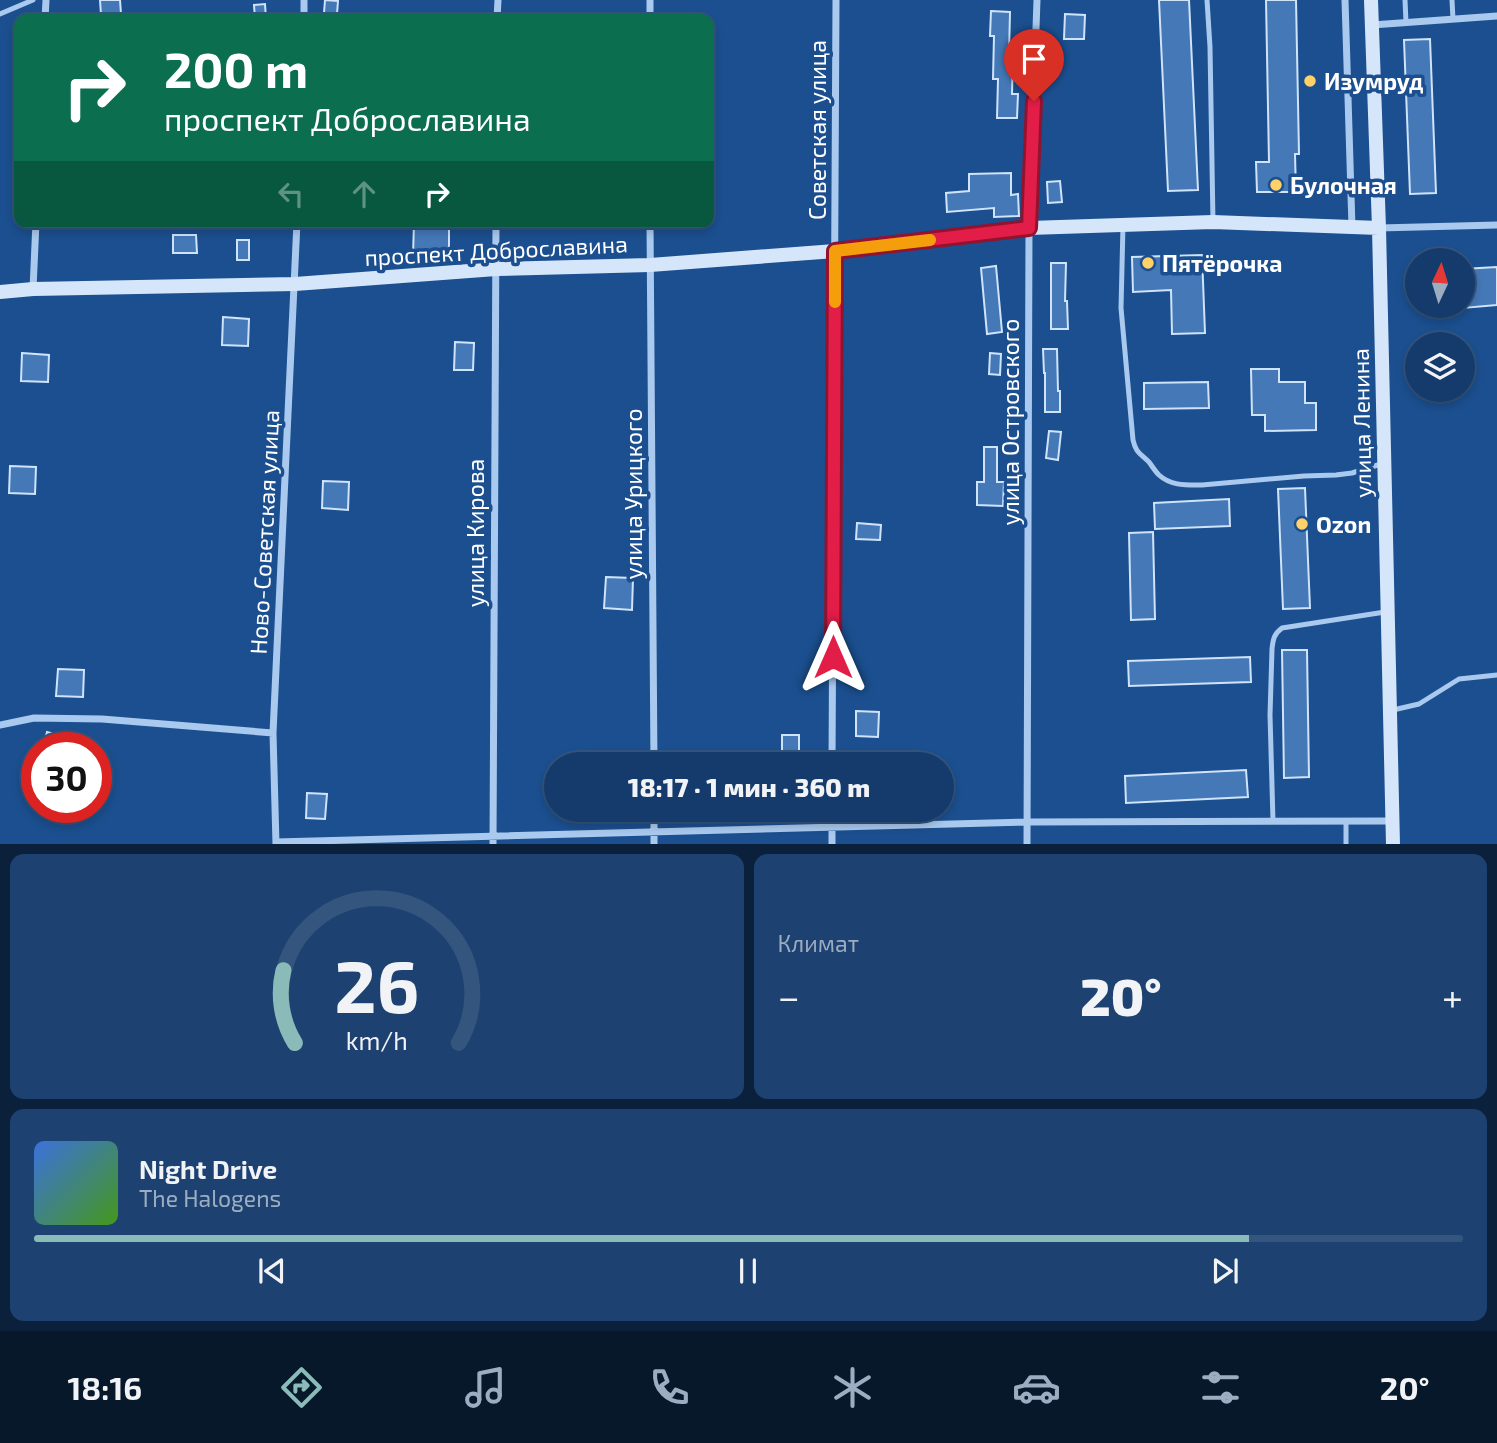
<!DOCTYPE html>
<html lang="ru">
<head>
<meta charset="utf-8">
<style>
	:root { --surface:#143b6b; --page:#1d4271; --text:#f1f3f6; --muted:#9dadc1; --line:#33557e; --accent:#8bbbb9 }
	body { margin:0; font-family:"Exo 2",sans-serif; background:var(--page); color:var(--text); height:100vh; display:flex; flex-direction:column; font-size:26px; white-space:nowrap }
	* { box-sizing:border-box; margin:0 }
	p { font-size:23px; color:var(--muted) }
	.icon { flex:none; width:38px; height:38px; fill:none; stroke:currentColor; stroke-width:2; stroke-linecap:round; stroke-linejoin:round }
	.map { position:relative; height:844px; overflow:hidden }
	.sheet { display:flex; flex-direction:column; gap:10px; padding:10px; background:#0b203b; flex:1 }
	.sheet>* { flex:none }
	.banner { position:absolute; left:14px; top:14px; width:700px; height:214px; border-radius:14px; box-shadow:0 4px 10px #0003,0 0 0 2px var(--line); background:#0b6e4f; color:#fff; overflow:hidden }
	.needle { width:46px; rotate:4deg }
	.fabs { position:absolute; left:1405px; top:248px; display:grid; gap:14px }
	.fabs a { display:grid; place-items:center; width:70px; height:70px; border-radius:50%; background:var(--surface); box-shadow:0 4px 10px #0003,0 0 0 2px var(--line); font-size:35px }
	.speed { position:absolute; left:21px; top:732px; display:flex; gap:14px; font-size:35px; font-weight:700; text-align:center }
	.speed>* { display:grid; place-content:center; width:91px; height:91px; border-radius:50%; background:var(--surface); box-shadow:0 4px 10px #0003,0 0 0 2px var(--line); line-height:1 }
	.speed .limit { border:10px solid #d22; background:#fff; color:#111 }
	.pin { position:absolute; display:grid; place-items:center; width:60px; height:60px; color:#fff; margin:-72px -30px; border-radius:50% 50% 50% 0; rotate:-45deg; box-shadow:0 0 7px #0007 }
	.pin .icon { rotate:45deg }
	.me { position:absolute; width:77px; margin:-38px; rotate:0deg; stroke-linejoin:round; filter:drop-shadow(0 0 5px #0008) }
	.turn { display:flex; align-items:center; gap:24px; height:147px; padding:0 35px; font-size:32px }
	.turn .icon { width:91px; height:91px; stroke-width:2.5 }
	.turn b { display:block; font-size:49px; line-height:60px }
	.lanes { display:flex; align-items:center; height:66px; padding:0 35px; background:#0003; justify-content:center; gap:35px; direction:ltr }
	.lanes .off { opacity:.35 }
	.big { font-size:52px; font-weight:800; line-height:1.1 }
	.sheet .widget { flex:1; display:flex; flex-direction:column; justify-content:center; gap:10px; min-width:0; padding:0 24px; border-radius:14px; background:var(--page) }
	.sheet .dial { align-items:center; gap:0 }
	.dial svg { height:182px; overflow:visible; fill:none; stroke:var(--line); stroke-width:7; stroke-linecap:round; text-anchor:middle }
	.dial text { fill:var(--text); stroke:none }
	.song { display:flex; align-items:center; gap:21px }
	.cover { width:84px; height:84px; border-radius:10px; background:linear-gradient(135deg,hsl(220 70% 55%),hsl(100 70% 35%)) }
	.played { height:7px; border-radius:4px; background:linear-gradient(90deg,var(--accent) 85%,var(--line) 85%) }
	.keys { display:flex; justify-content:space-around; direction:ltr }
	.heat { display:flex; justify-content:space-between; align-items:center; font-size:38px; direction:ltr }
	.sheet .tiles { flex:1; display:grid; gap:10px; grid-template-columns:1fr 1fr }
	.widget:last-child { grid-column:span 2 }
	.trip { position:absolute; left:544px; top:752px; width:410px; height:70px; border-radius:35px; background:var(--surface); box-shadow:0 4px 10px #0003,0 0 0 2px var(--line); font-weight:800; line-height:70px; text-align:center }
	.menu { display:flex; height:112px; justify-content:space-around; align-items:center; background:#08182b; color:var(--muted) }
	.menu .icon { width:49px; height:49px }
	.menu .selected { color:var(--accent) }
	.menu b { font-size:32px; color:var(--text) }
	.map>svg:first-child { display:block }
	.building { fill:#4478b7; stroke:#cfe3fa; stroke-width:2 }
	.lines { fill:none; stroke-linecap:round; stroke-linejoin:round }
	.lane { stroke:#a9c9ee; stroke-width:5 }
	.street { stroke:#a9c9ee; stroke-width:7 }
	.secondary { stroke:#d6e6fa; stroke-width:14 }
	.route-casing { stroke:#92132f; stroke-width:18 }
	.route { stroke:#e11d48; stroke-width:12 }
	.slow { stroke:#f59e0b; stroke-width:12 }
	.poi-dot { fill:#ffd166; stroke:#1b4f8f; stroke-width:2.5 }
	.labels { text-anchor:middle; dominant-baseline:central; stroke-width:7; stroke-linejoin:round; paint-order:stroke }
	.poi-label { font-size:23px; font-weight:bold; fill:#fff; stroke:#1b4f8f; text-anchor:start }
	.street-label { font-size:23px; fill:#fff; stroke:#1b4f8f }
</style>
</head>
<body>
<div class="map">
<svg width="1497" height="845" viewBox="0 0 1497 845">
	<rect width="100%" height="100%" fill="#1b4f8f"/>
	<!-- building -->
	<path class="building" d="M100,0h20l1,14 -20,1z
		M325,0l13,1 -1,13 -13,-1z
		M1159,0h30l9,190 -30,1z
		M1266,0h30l3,154h-4l1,38h-39l-1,-30h13z
		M265,4l1,15h-11l-1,-14z
		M991,11l19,1 -1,42h4l-1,40h6l-1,24h-20l1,-39h-5l1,-43h-4z
		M1065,14l20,1 -1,24h-20z
		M1430,39l6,154 -26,1 -6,-154z
		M1011,173v22l7,-1 1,22 -25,1v-9l-47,4 -1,-19 23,-2v-17z
		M1060,181l2,21 -14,1 -1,-21z
		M414,222h35v34h-36z
		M173,235h23l1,18h-24z
		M237,240h12v20h-12z
		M1202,255l3,78 -33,1 -1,-44 -38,2 -1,-35z
		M1051,263h15l-1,38h2l1,28h-17z
		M996,266l6,66 -15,2 -6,-66z
		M1497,267v38l-34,3v-39z
		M223,317l26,2 -1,27 -26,-1z
		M455,342l19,1 -1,27h-19z
		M1043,349h14l1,42h2v21h-15v-39h-1z
		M22,353l27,2 -1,27 -27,-1z
		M990,353l11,1 -1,21 -11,-1z
		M1251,369h28v13h26v21h11v27l-51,1v-16h-13z
		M1208,382l1,26 -65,1v-26z
		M1049,431l12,1 -3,28 -12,-2z
		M984,447h13v35h7l-1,24 -26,-1v-23h7z
		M10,466l26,1 -1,27 -26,-1z
		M323,481l26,1 -1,28 -26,-2z
		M1305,488l5,120 -27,1 -5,-120z
		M1229,499l1,27 -75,3 -1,-26z
		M857,523l24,2 -1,15 -24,-1z
		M1153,532l2,87 -24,1 -2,-87z
		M606,577l27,1 -1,32 -28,-2z
		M1282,650h25l2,127 -25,1z
		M1250,657l1,25 -122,4 -1,-25z
		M58,669l26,1 -1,27 -27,-1z
		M856,711l23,1 -1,25 -22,-1z
		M47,732l42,12v3h-46z
		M782,735h17v30h-17z
		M1246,770l2,27 -122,6 -1,-27z
		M307,793l20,1 -2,25 -19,-1z"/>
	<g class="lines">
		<!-- lane -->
		<path class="lane" d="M1207,0l3,47 3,175
			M1405,0l1,22
			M1452,0l1,19
			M0,14l33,-14
			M1123,225l-2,83 12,132c3,13 7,13 16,22 3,4 6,9 10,13 12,11 27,10 43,10l102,-9 32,-1 16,-2 29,-9
			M1393,710l26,-6 40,-25 38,-4
			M1273,821l-3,-106 2,-66c1,-10 2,-15 10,-21l103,-16
			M1346,821v24"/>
		<!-- street -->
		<path class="street" d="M1345,0l7,227
			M45,19l1,-19
			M304,19v-19
			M497,19l1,-19
			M650,19v-19
			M1372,25l125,-9
			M650,222l4,543
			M1379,228l118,-3
			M33,289l3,-67
			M0,725l34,-7 68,1 171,14
			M832,765l4,-765
			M832,810v35
			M276,842l752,-20 364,-1
			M276,844l-3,-111 24,-511
			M493,845l3,-623
			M654,845v-35
			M1027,845l2,-617 8,-228"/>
		<!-- secondary -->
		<path class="secondary" d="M1371,0l8,228 14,617
			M0,292l33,-3 262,-5 201,-15 154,-4 185,-14 194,-23 184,-6 166,6"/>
	</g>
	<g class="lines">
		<!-- route casing -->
		<g class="route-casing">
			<path id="route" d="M833,657l2,-406 194,-23 5,-127"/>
		</g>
		<!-- route -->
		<use href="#route" class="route"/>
		<!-- slow -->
		<path class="slow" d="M835,302v-51l95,-11"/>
	</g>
	<!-- markers -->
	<g class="poi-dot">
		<circle cx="1310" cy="81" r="7"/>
		<circle cx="1276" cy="185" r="7"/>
		<circle cx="1148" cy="263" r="7"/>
		<circle cx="1302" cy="524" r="7"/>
	</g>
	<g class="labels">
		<!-- poi labels -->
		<g class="poi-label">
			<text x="1324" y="81">Изумруд</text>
			<text x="1290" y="185">Булочная</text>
			<text x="1162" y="263">Пятёрочка</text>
			<text x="1316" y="524">Ozon</text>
		</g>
		<!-- street labels -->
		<g class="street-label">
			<text transform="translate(817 130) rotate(-90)">Советская улица</text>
			<text transform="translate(496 250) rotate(-3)">проспект Доброславина</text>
			<text transform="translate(1010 422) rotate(-90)">улица Островского</text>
			<text transform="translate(1361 423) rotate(-91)">улица Ленина</text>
			<text transform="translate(633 494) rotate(-90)">улица Урицкого</text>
			<text transform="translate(264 532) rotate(-87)">Ново-Советская улица</text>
			<text transform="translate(475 533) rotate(-90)">улица Кирова</text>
		</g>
	</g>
</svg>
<div class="fabs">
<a><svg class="needle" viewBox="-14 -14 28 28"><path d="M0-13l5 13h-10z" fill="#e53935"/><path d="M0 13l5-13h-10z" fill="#9dadc1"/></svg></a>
<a><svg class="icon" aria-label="layers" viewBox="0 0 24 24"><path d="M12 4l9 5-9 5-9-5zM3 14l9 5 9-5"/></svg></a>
</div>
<div class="speed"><div class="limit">30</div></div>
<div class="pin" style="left:1034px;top:101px;background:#d93025"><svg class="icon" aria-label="arrive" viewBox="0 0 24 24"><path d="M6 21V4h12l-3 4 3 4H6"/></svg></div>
<svg class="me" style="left:833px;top:657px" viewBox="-20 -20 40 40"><path d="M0-17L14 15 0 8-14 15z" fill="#e11d48" stroke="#fff" stroke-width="4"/></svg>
<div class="trip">18:17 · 1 мин · 360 m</div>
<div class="banner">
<div class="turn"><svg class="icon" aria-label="right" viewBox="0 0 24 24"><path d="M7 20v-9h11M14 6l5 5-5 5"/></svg><div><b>200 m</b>проспект Доброславина</div></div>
<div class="lanes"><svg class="icon off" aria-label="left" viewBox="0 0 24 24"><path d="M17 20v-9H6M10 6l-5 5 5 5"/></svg><svg class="icon off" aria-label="ahead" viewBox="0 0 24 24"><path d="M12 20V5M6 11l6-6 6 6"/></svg><svg class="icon" aria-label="right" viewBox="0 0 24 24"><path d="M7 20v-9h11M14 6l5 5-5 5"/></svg></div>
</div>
</div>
<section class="sheet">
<div class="tiles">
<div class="widget dial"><svg viewBox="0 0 100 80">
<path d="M14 69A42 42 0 1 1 86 69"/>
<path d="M14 69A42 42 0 0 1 9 37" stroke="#8bbbb9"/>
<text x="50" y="56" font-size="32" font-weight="700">26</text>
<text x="50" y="72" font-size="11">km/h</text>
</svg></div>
<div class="widget"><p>Климат</p>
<div class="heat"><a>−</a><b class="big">20°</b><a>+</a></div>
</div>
<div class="widget">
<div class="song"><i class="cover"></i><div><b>Night Drive</b><p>The Halogens</p></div></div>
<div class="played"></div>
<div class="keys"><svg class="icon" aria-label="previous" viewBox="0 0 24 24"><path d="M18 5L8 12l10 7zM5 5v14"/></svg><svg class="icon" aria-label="pause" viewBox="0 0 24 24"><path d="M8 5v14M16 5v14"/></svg><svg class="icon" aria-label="next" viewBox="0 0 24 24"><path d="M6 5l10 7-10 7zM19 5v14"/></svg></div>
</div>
</div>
</section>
<nav class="menu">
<b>18:16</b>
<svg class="icon selected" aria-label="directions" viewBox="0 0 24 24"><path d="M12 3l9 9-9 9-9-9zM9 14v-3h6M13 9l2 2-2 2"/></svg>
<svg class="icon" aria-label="music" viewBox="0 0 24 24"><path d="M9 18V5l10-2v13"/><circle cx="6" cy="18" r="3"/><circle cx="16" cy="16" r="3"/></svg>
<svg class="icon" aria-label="phone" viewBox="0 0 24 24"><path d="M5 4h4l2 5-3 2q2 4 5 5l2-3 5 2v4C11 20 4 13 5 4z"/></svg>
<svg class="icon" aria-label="climate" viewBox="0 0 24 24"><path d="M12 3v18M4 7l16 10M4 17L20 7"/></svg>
<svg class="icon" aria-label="car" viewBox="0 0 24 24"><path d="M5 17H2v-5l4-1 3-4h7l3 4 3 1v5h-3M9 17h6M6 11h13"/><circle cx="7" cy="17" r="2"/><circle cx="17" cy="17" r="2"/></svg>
<svg class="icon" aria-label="filters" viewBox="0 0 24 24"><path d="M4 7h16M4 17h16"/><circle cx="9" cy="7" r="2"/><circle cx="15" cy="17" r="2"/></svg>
<b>20°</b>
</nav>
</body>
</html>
